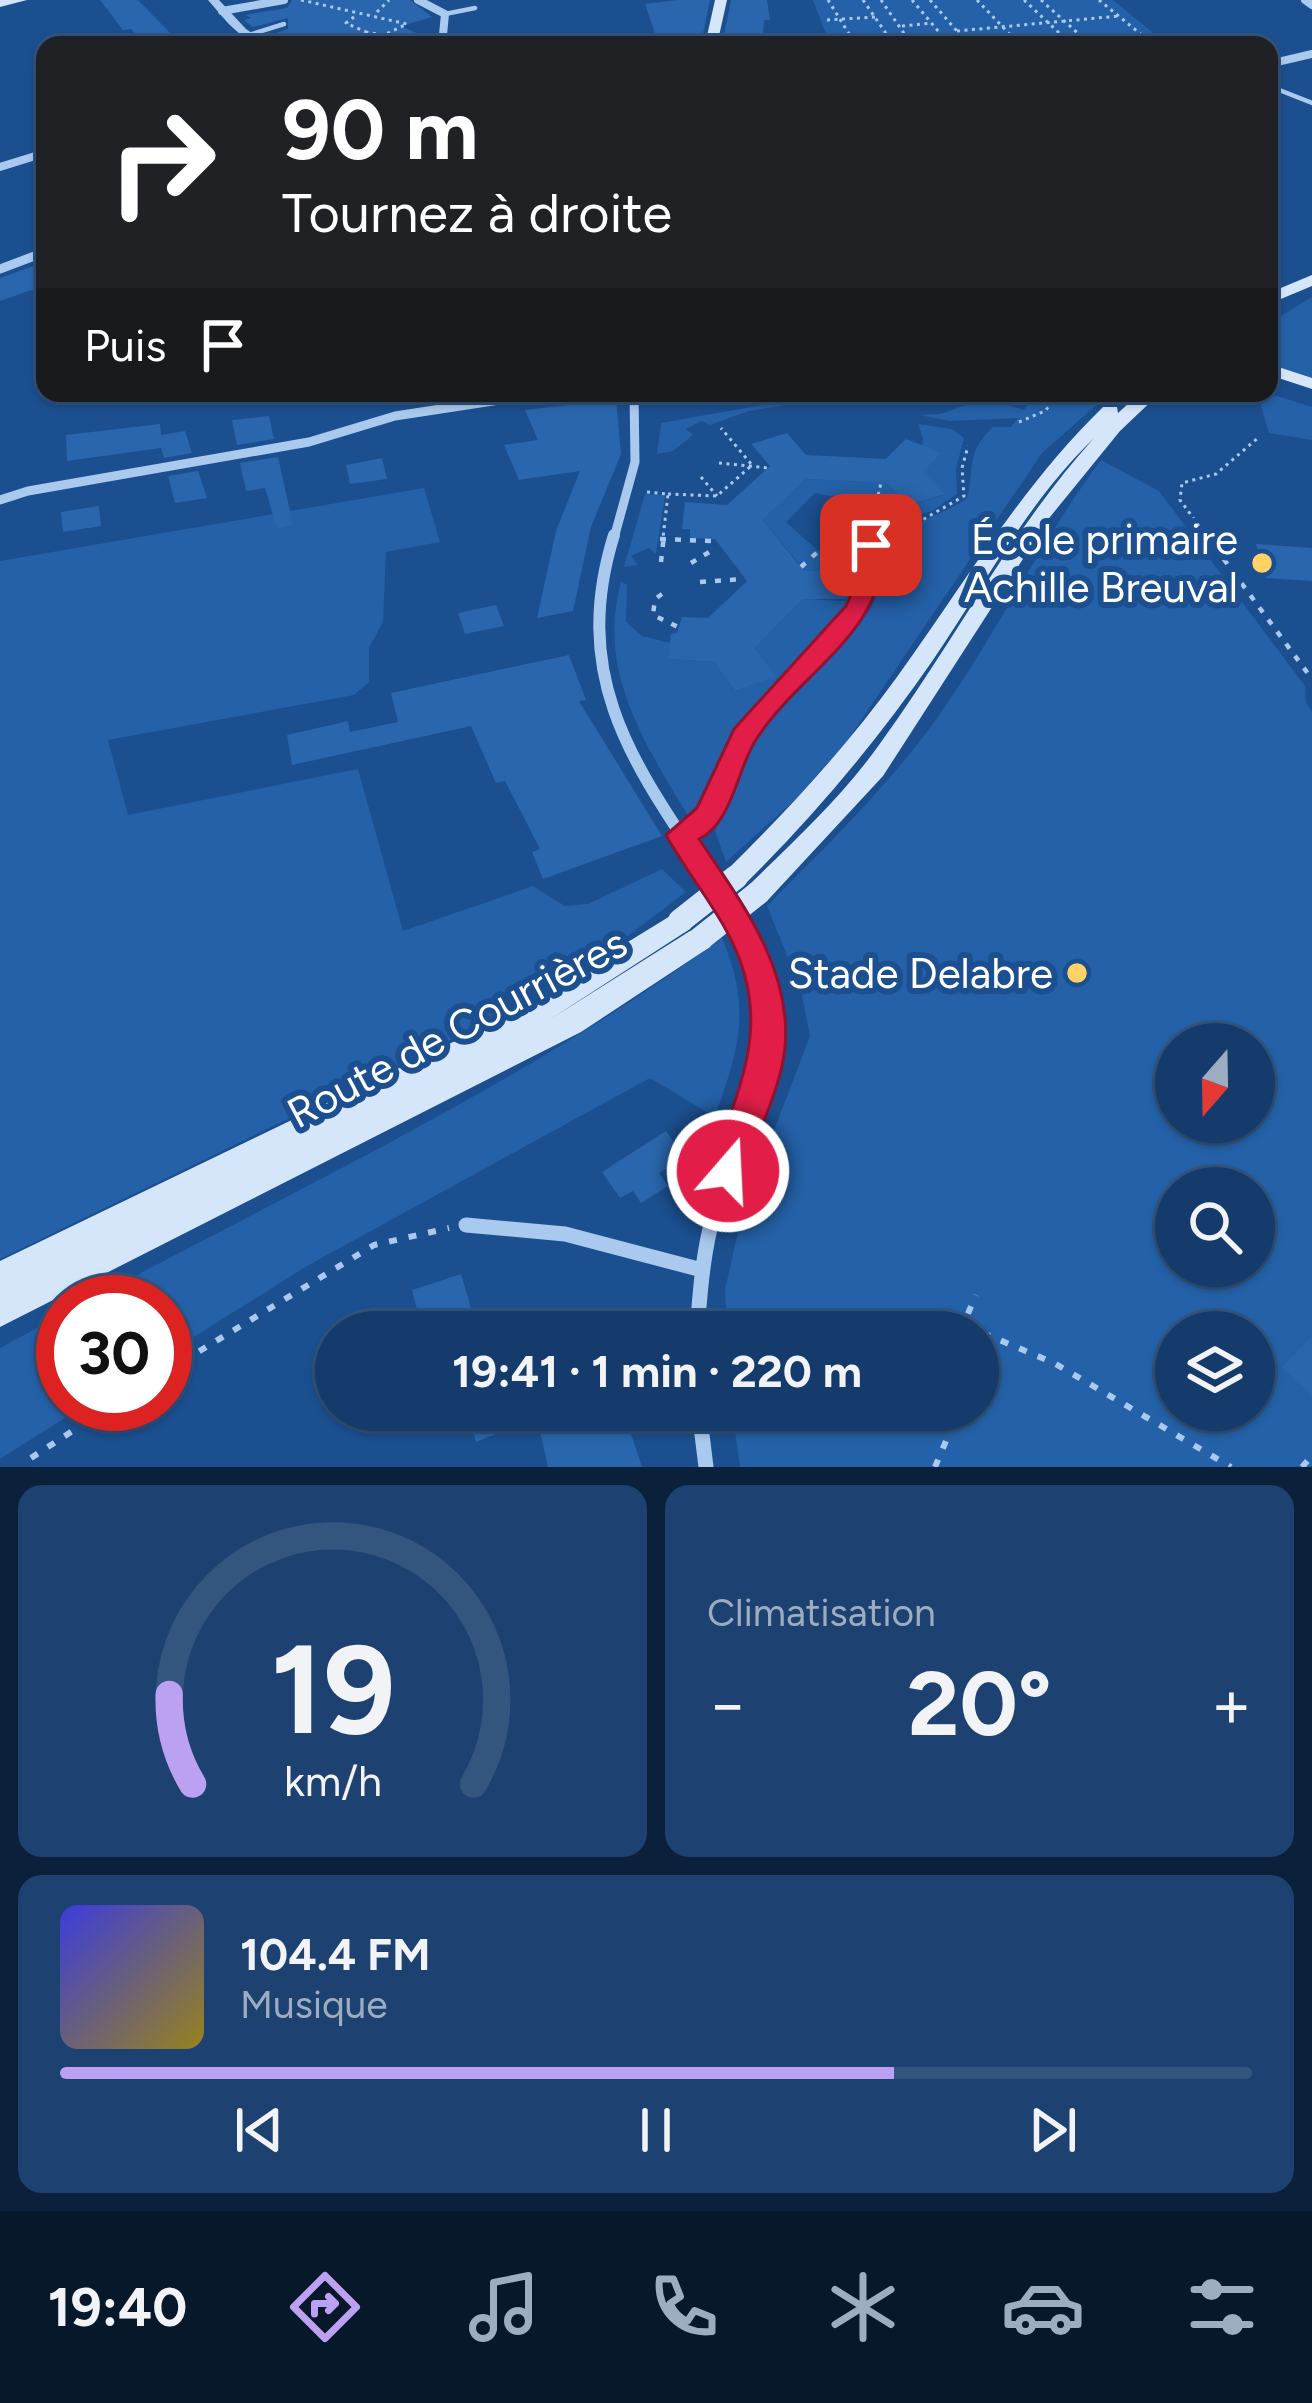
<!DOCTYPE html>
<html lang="fr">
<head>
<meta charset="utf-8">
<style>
	:root { --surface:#143b6b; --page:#1d4271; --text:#f1f3f6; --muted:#9dadc1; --line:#33557e; --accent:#bca0f2 }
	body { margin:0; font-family:Figtree,sans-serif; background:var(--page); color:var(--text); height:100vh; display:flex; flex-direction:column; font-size:45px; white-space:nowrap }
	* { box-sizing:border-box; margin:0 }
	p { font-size:39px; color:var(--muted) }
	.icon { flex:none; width:66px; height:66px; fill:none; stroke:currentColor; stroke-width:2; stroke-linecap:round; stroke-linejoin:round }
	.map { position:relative; height:1467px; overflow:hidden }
	.drawer { display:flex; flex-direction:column; gap:18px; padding:18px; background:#0b203b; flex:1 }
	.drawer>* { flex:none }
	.top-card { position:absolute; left:36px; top:36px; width:1242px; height:366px; border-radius:24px; box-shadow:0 3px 9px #0004,0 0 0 3px var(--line); background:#202124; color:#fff; overflow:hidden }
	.needle { width:78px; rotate:200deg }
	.fabs { position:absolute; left:1155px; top:1023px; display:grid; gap:24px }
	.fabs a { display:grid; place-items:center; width:120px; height:120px; border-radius:50%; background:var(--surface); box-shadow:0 3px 9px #0004,0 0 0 3px var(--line); font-size:60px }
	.speed { position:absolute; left:36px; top:1275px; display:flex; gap:24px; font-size:60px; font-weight:700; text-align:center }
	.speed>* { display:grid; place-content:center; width:156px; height:156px; border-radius:50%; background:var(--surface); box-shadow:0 3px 9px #0004,0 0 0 3px var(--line); line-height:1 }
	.speed .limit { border:18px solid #d22; background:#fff; color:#111 }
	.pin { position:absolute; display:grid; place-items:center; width:102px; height:102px; color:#fff; margin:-51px; border-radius:24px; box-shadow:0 6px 18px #0006 }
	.me { position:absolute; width:132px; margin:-66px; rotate:19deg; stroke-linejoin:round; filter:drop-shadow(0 0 9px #0008) }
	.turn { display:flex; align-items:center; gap:42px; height:252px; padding:0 48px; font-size:54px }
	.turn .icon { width:156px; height:156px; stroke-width:2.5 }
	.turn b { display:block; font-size:84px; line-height:102px }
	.then { display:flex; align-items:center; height:114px; padding:0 48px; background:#0003; gap:24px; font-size:45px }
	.big { font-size:90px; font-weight:700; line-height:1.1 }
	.drawer .tile { flex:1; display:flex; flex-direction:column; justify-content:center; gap:18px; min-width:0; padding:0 42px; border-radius:24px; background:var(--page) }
	.drawer .dial { align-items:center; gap:0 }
	.dial svg { height:312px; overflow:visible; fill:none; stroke:var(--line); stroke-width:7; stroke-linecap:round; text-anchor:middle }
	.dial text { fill:var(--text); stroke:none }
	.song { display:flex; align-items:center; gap:36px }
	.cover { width:144px; height:144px; border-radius:18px; background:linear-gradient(135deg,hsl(240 70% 55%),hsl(50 70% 35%)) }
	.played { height:12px; border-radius:6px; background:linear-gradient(90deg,var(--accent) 70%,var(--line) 70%) }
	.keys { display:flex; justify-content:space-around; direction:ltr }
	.heat { display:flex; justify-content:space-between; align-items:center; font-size:66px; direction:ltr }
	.drawer .tiles { flex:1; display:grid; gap:18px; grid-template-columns:1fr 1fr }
	.tile:last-child { grid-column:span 2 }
	.trip { position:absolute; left:315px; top:1311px; width:684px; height:120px; border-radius:60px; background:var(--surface); box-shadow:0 3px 9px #0004,0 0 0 3px var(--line); font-weight:700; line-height:120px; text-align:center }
	.tab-bar { display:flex; height:192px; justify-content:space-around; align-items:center; background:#08182b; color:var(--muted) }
	.tab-bar .icon { width:84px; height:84px }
	.tab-bar .current { color:var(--accent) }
	.tab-bar b { font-size:54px; color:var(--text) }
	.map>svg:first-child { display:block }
	.green { fill:#2461a8; fill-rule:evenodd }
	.building { fill:#2a66ad }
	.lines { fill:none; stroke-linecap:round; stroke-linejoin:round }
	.path-far2 { stroke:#a9c9ee; stroke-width:3; stroke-dasharray:3 4.5; stroke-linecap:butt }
	.path-far1 { stroke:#a9c9ee; stroke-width:4.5; stroke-dasharray:6 9; stroke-linecap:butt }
	.path { stroke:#a9c9ee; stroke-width:6; stroke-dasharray:8 12; stroke-linecap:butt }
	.service-far2 { stroke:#a9c9ee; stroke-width:4.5 }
	.service-far1 { stroke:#a9c9ee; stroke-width:8 }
	.service { stroke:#a9c9ee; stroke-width:9 }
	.minor-far3 { stroke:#a9c9ee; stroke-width:8 }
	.minor-far2 { stroke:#a9c9ee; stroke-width:9 }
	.minor-far1 { stroke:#a9c9ee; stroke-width:12 }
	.minor { stroke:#a9c9ee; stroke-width:15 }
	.tertiary { fill:#a9c9ee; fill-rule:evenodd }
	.secondary { fill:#d6e6fa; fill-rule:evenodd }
	.secondary-bridge { stroke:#d6e6fa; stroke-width:24 }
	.route { fill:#e11d48; stroke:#92132f; stroke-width:3 }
	.poi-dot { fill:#ffd166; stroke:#1b4f8f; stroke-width:4.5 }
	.labels { text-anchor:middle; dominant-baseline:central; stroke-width:12; stroke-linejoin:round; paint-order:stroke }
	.poi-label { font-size:42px; fill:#fff; stroke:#1b4f8f; text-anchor:end }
	.street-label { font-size:42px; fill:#fff; stroke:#1b4f8f }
</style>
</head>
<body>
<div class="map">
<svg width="1312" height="1467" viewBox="0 0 1312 1467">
	<rect width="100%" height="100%" fill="#1b4f8f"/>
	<!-- green -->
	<path class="green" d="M813,0h300l55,45h-443l3,-10 99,2z
		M1312,297v83l-43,-15v-42z
		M1036,393h74l-68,60 -195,288 -51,58 -70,63 -11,-31 33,-84 123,-139c10,-19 7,-39 15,-57 12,-27 58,-35 81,-53 8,-31 -2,-45 26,-71h18l7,-9 -67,3 -32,-6 22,-1 43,-16 40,12z
		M1188,393h79l45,14v33l-43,-7 -10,-33z
		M818,395l3,4 -72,12 -39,14 -8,-4 -16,8 7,6 -20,16 -16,3 4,-31z
		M918,424l34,5 12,9 -8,31 1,25 -25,17 -46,13 7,-8 -11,-10 -67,-13 -29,29 31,28 35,10 13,-13c10,66 -92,131 -127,179 -20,28 -32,62 -48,93 -44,-73 -94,-148 -69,-237l6,3 -1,37 16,14 28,7 -2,16 46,3 21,29 40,-14 -20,-29 48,-49 43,2 2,-27 -44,-4 -41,-50 43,-41 81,4 23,22 33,-10 -25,-20 5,-37z
		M1101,460l58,31 146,195 1,17 6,8v756h-572l-8,-57h246v-78h-251l-2,-42 17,-76 68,-178 -9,-46 -34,-84c62,-63 127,-125 177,-198 56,-81 98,-169 157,-248zM1176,1044h78v78h-78zM1176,1188h78v78h-78zM1176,1332h78v78h-78z
		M424,488l16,54 -54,10 -3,70 -14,26v34l-15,13 -246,45 20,75 230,-46 45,162 130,-45 32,20 23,-2 74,-35 24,23 -70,53 -86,56 -530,258v-698z
		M645,494l20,1 -9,59 -7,-6 -18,8 7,9 -14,2z
		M722,938c30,71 17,110 -7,179l-65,-39 -343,188 -142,89v-53h-79c216,-116 438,-218 636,-364z
		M63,1314v90h24l-87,55v-111z"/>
	<!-- building -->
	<path class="building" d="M100,0h38l35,36 -30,6 -12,-13 -8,1z
		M292,0h118l22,17 -31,9 33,15v4h-145l-19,-10 18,-6v-11l-35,9 -9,-7 7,-2 -6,-3 42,-7z
		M677,0h33l-7,34 -11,4 2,7h-35l-14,-41z
		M731,0h36l3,20h-6l-1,15h-39z
		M39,264l5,7 -10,2 6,14 -40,14v-23z
		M616,399l5,55 -30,73 -18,84 -36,7 19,-87 24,-60 -61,9 -15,-35 34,-5 -13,-30z
		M269,416l5,23 -37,6 -5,-25z
		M160,424l1,11 24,-4 7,22 -28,5 -3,-10 -94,13 -1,-26z
		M787,433l19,22 80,4 20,-20 13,5 22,9 -18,19 22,22 -35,11 -23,-22 -81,-4 -43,41 40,50 45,3 -1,26h-44l-48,49 21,29 -41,14 -21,-29 -46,-3 3,-25 6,-1 5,-16 26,1 39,-37 -32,-42 -25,-1v-9h-8l3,-27 42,3 43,-39 -19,-22z
		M278,457l15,68 -16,4 -12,-41 -19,3 -6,-28z
		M382,458l5,21 -37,5 -4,-19z
		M198,471l9,27 -32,5 -7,-27z
		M99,506l2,20 -38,6 -2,-20z
		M1256,544l56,4v33l-46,-3z
		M496,605l8,21 -39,8 -7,-21z
		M569,655l17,45 -7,1 83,135 -119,43 -11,-27 8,-3 -35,-68 -9,2 -25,-57 -179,39 -5,-30 61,-14 2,11 48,-10 -7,-29z
		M666,1131l18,25 -25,17 9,13 -27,17 -8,-12 -13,7 -18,-26z
		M461,1274l17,58h-44l-4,-14 -10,3 -8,-31z
		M1312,1336v59l-30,-28z
		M468,1410h155l19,57h-94l-11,-49 -61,24z"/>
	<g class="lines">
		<!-- path-far2 -->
		<path class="path-far2" d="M301,0l106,24 -23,11 -18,-3
			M828,0l28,45
			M863,0l31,45
			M881,0l31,45
			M912,0l38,45
			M930,0l39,45
			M977,0l43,45
			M1024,0l48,45
			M1041,0l50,45
			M1099,0l55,45
			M377,12l12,-12
			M354,17l-8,6 20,9 -6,13
			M827,20l48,-3
			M902,26l30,-3
			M957,31l162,-15
			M746,45l55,-4 2,4
			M1019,422l26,-11 15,-18
			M719,463l49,5
			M701,477l16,19
			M647,492l21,2 -5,44
			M668,494l49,2 35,-31 -31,-37
			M860,517l16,-13 5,-21
			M891,538l73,-42 -2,-28 6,-22
			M1208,538l-28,-38 2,-17 34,-9 43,-37"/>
		<!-- path-far1 -->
		<path class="path-far1" d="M1206,535l106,144
			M660,539l52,2 5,6
			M884,542l12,-7
			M661,562l3,-27
			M691,563l25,-15
			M801,567l32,-29
			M700,582l44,-3
			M662,594l-7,5 -2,16 27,13"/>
		<!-- path -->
		<path class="path" d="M964,1325l90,38 177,104
			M960,1332l16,-37
			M165,1372l209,-127 75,-17
			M31,1458l83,-54
			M935,1467l24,-57
			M1302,1467l10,-11"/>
		<!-- service-far2 -->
		<path class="service-far2" d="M445,14l30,-6
			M249,35l35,-11
			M130,36l7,9
			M1269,86l43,17"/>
		<!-- service-far1 -->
		<path class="service-far1" d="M842,525l20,13"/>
		<!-- service -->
		<path class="service" d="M681,835c39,-24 40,-66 64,-101 45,-67 111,-96 129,-181l-14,-18"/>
		<!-- minor-far3 -->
		<path class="minor-far3" d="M418,0l27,14 -3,31
			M1305,0l7,5
			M222,11l62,-11
			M1269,64l43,-10
			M0,167l45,-14"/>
		<!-- minor-far2 -->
		<path class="minor-far2" d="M0,269l45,-17
			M0,500l28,-9 281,-49 86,-26 150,-23
			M614,538l21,-76 -1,-69"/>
		<!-- minor-far1 -->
		<path class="minor-far1" d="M614,535c-47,151 27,238 106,359
			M731,911l15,29"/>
		<!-- minor -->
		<path class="minor" d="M466,1225l99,9 137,36
			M697,1332c3,-40 6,-81 17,-119 26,-93 81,-182 31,-276
			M699,1410l7,57"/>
		<!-- tertiary -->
		<path class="tertiary" d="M208,0h11l27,29 24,16c-28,0 -45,-26 -62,-45z"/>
		<!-- secondary -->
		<path class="secondary" d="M0,0h27l-27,7z
			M715,0h12l-10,45h-12z
			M1312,275v11l-43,18v-11z
			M1269,364l43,14v11l-43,-14z
			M1140,393h20l-40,38 -70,86 -167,259 -116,125 -9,3 -9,-3 -4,-8 4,-8c45,-44 93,-88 130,-140 74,-101 131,-214 215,-307 -66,64 -110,147 -161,222 -56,81 -118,155 -188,224l-9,4 -9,-4 -4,-7 4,-7c61,-60 120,-124 170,-193 67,-93 124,-190 206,-270h14l1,6z
			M680,910l10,3 4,8 -4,8 -141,91 141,-89 10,-3 10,3 4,8 -4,8 -129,85 -581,295v-66l509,-246z"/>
		<!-- secondary-bridge -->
		<path class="secondary-bridge" d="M680,921l56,-44
			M700,939l58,-46"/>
	</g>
	<!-- route -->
	<path class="route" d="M871,537l12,8c4,89 -88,129 -129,198 -17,29 -23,81 -55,96 43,64 93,129 86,209 -3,36 -28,87 -40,123l-5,12 -12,5 -13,-5 -5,-12c30,-87 66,-151 16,-241 -18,-33 -42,-62 -60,-95l31,-27 37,-79 112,-123 14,-32 -1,-29z"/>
	<!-- markers -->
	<g class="poi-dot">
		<circle cx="1262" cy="563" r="12"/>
		<circle cx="1077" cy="973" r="12"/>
	</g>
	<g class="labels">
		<!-- poi labels -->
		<g class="poi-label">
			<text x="1238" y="539">École primaire<tspan x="1238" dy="48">Achille Breuval</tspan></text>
			<text x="1053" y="973">Stade Delabre</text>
		</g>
		<!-- street labels -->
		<g class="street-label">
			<text transform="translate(457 1028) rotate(-28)">Route de Courrières</text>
		</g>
	</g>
</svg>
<div class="fabs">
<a><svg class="needle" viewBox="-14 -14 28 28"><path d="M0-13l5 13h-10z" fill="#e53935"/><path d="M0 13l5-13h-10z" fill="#9dadc1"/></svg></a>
<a><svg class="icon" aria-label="search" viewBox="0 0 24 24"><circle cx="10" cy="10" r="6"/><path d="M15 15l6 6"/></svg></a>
<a><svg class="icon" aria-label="layers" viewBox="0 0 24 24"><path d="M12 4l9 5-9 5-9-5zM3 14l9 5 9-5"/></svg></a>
</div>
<div class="speed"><div class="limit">30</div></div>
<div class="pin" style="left:871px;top:545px;background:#d93025"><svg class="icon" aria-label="arrive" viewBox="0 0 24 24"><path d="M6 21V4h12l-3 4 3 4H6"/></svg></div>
<svg class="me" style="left:728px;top:1171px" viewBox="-20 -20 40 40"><circle r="17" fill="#e11d48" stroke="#fff" stroke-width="3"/><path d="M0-11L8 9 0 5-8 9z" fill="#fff"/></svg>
<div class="trip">19:41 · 1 min · 220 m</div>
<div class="top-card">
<div class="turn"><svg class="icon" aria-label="right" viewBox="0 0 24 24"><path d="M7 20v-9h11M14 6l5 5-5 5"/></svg><div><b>90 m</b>Tournez à droite</div></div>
<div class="then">Puis<svg class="icon" aria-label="arrive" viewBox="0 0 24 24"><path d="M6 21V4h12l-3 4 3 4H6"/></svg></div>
</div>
</div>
<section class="drawer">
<div class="tiles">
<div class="tile dial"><svg viewBox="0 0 100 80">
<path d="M14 69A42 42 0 1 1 86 69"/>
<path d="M14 69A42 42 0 0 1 8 46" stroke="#bca0f2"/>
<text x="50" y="56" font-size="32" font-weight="700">19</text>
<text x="50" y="72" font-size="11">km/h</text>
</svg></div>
<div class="tile"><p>Climatisation</p>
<div class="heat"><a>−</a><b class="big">20°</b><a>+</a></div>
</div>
<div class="tile">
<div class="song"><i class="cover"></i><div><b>104.4 FM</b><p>Musique</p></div></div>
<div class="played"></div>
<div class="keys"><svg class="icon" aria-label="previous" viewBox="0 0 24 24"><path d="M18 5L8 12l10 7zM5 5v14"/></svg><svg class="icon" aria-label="pause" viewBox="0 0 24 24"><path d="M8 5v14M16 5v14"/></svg><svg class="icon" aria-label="next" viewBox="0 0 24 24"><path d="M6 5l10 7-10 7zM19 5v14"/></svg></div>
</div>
</div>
</section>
<nav class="tab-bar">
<b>19:40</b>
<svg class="icon current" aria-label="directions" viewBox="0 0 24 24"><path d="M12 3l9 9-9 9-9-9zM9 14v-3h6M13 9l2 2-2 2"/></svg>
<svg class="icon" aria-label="music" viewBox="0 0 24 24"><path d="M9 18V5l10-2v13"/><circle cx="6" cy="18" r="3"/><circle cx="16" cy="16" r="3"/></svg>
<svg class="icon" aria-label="phone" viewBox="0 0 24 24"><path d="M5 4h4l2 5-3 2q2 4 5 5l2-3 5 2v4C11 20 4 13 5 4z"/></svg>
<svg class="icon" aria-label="climate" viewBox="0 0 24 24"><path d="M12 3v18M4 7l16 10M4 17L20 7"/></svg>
<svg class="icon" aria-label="car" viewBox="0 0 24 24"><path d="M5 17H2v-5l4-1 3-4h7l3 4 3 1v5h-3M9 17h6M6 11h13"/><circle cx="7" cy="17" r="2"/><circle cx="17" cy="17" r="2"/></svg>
<svg class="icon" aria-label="filters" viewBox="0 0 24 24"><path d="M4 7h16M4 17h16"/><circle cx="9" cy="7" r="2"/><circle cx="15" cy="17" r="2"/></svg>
</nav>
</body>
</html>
